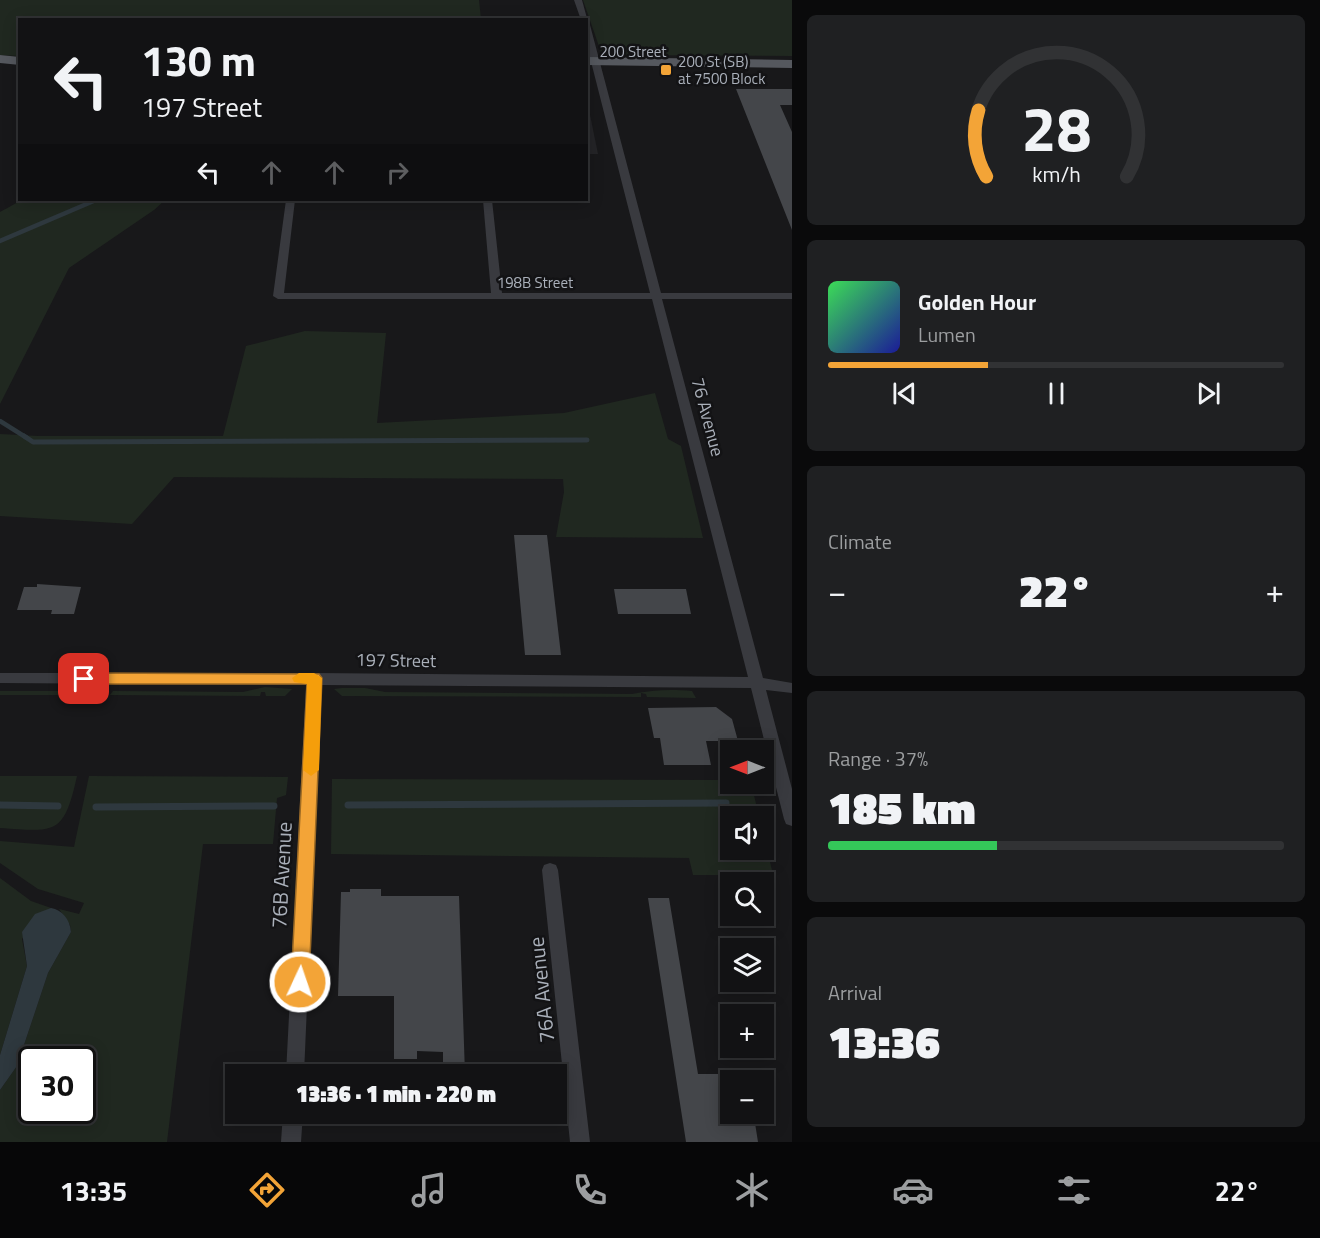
<!DOCTYPE html>
<html lang="en">
<head>
<meta charset="utf-8">
<style>
	:root { --surface:#121214; --page:#1f2022; --text:#f1f3f6; --muted:#9c9ea0; --line:#313234; --accent:#f3a437 }
	body { margin:0; font-family:"Titillium Web",sans-serif; background:var(--page); color:var(--text); height:100vh; display:flex; flex-direction:column; font-size:22px; white-space:nowrap }
	* { box-sizing:border-box; margin:0 }
	p { font-size:20px; color:var(--muted) }
	.icon { flex:none; width:33px; height:33px; fill:none; stroke:currentColor; stroke-width:2; stroke-linecap:round; stroke-linejoin:round }
	.map { position:relative; flex:1; overflow:hidden }
	.sheet { display:flex; flex-direction:column; gap:15px; padding:15px; background:#0a0a0b; width:528px }
	.sheet>* { flex:none }
	.guide { position:absolute; left:18px; top:18px; width:570px; height:183px; border-radius:0px; box-shadow:0 3px 15px #0003,0 0 0 2px var(--line); background:#121214; color:var(--text); overflow:hidden }
	.needle { width:39px; rotate:270deg }
	.fabs { position:absolute; left:720px; top:740px; display:grid; gap:12px }
	.fabs a { display:grid; place-items:center; width:54px; height:54px; border-radius:0px; background:var(--surface); box-shadow:0 3px 15px #0003,0 0 0 2px var(--line); font-size:30px }
	.speed { position:absolute; left:18px; top:1046px; display:flex; gap:12px; font-size:30px; font-weight:700; text-align:center }
	.speed>* { display:grid; place-content:center; width:78px; height:78px; border-radius:50%; background:var(--surface); box-shadow:0 3px 15px #0003,0 0 0 2px var(--line); line-height:1 }
	.speed .limit { border:3px solid #111; border-radius:9px; background:#fff; color:#111 }
	.pin { position:absolute; display:grid; place-items:center; width:51px; height:51px; color:#fff; margin:-26px; border-radius:12px; box-shadow:0 3px 9px #0006 }
	.me { position:absolute; width:66px; margin:-33px; rotate:3deg; stroke-linejoin:round; filter:drop-shadow(0 0 4px #0008) }
	.turn { display:flex; align-items:center; gap:21px; height:126px; padding:0 24px; font-size:27px }
	.turn .icon { width:78px; height:78px; stroke-width:2.5 }
	.turn b { display:block; font-size:42px; line-height:51px }
	.lanes { display:flex; align-items:center; height:57px; padding:0 24px; background:#0003; justify-content:center; gap:30px; direction:ltr }
	.lanes .off { opacity:.35 }
	.big { font-size:45px; font-weight:800; line-height:1.1 }
	.sheet .tile { flex:1; display:flex; flex-direction:column; justify-content:center; gap:9px; min-width:0; padding:0 21px; border-radius:9px; background:var(--page) }
	.sheet .dial { align-items:center; gap:0 }
	.dial svg { height:156px; overflow:visible; fill:none; stroke:var(--line); stroke-width:7; stroke-linecap:round; text-anchor:middle }
	.dial text { fill:var(--text); stroke:none }
	.song { display:flex; align-items:center; gap:18px }
	.cover { width:72px; height:72px; border-radius:9px; background:linear-gradient(135deg,hsl(130 70% 55%),hsl(240 70% 35%)) }
	.played { height:6px; border-radius:3px; background:linear-gradient(90deg,var(--accent) 35%,var(--line) 35%) }
	.keys { display:flex; justify-content:space-around; direction:ltr }
	.heat { display:flex; justify-content:space-between; align-items:center; font-size:33px; direction:ltr }
	.charge { height:9px; border-radius:4px; background:linear-gradient(90deg,#34c759 37%,var(--line) 0) }
	.trip { position:absolute; left:225px; top:1064px; width:342px; height:60px; border-radius:0px; background:var(--surface); box-shadow:0 3px 15px #0003,0 0 0 2px var(--line); font-weight:800; line-height:60px; text-align:center }
	.menu { display:flex; height:96px; justify-content:space-around; align-items:center; background:#070708; color:var(--muted) }
	.menu .icon { width:42px; height:42px }
	.menu .selected { color:var(--accent) }
	.menu b { font-size:27px; color:var(--text) }
	main { display:flex; flex:1; min-height:0 }
	.map>svg:first-child { display:block }
	.built { fill:#242427 }
	.green { fill:#202820; fill-rule:evenodd }
	.water { fill:#2e383e }
	.lines { fill:none; stroke-linecap:round; stroke-linejoin:round }
	.stream-far2 { stroke:#2e383e; stroke-width:4.5 }
	.stream-far1 { stroke:#2e383e; stroke-width:5 }
	.stream { stroke:#2e383e; stroke-width:7 }
	.building { fill:#44464a }
	.street { fill:#393a3f; fill-rule:evenodd }
	.primary { fill:#55585e; fill-rule:evenodd }
	.route { fill:#f3a437; stroke:#9e6b24; stroke-width:1.5 }
	.slow { fill:#f59e0b }
	.poi-dot { fill:#f3a437; stroke:#131315; stroke-width:2 }
	.labels { text-anchor:middle; dominant-baseline:central; stroke-width:5; stroke-linejoin:round; paint-order:stroke }
	.far-street-label { font-size:15px; fill:#aab0ba; stroke:#131315 }
	.far-poi-label { font-size:15px; fill:#aab0ba; stroke:#131315; text-anchor:start }
	.street-label { font-size:18px; fill:#aab0ba; stroke:#131315 }
	.near-street-label { font-size:21px; fill:#aab0ba; stroke:#131315 }
</style>
</head>
<body>
<main>
<div class="map">
<svg width="792" height="1142" viewBox="0 0 792 1142">
	<rect width="100%" height="100%" fill="#18181a"/>
	<!-- built -->
	<path class="built" d="M587,100l11,54h-11z"/>
	<!-- green -->
	<path class="green" d="M0,0h479l2,19 -461,1 -1,36 -19,-1z
		M583,0h209v56l-190,-1z
		M22,200h143l-11,10 -85,58 -69,136v-192z
		M305,331l81,2 -9,90 187,-10 91,-20 13,46 13,7 22,92 -147,-1 8,-45 -1,-13 -389,-2 -42,47 -132,-8v-82l38,2h185l23,-90z
		M265,687l27,2 -7,7h-19l-1,-4h-4l-1,4 -150,-1 3,-4 130,1z
		M342,688h23l20,4 247,2c21,-4 38,-5 60,-3l4,7 -49,-1 -1,-3 -5,-1v4l-299,-1 -8,-7z
		M0,691h91l1,4h-92z
		M0,776h77c-13,59 -21,56 -77,52z
		M89,776l199,1 -2,18 -9,3 -4,46h-70l-36,298h-167v-52l17,-24 31,-93 23,-41 -1,-7 -11,-16 20,5 5,-11 -46,-14 -38,-26v-22l74,6zM32,1059h50v51h-50z
		M332,779l398,1v3h21l8,33h-29v33h34v-13l9,39h-80l-4,-17 -358,-4z
		M0,878l31,23 20,7 -29,31 5,27 -27,89z"/>
	<!-- water -->
	<path class="water" d="M51,908c11,2 19,11 20,24l-23,41 -31,93 -17,24v-35l27,-89 -5,-34 13,-18z"/>
	<g class="lines">
		<!-- stream-far2 -->
		<path class="stream-far2" d="M0,241l96,-41
			M0,421l27,17"/>
		<!-- stream-far1 -->
		<path class="stream-far1" d="M24,436l9,6 554,-2"/>
		<!-- stream -->
		<path class="stream" d="M0,805l58,1
			M348,805l378,-2
			M96,807l178,-1"/>
	</g>
	<!-- building -->
	<path class="building" d="M736,89h56v16h-12l12,27v98z
		M514,535h33l14,120h-36z
		M37,584l44,3 -7,27h-23l1,-4h-35l7,-23h13z
		M614,589h72l5,25h-73z
		M716,707l16,12 6,22h-32l5,24h-47l-4,-27h-6l-6,-30z
		M350,889h31v7h78l6,178h-22v-22l-26,-1v8h-23v-63h-56l3,-104h9z
		M648,898h21l29,176h32v49h25l3,19h-72z"/>
	<g class="lines">
		<!-- street -->
		<path class="street" d="M574,0h8l6,22 -7,-2z
			M586,23l4,2 71,268h131v6h-130l101,379 29,5v10l-26,-3 26,99v37l-6,-2 -2,-5 -33,-131 -430,-3 -17,389h-18l20,-389 -306,-2v-10h314l434,4 -96,-378h-374l-5,-3 13,-96h9l-11,93h207l-8,-93h9l10,93h148l-64,-251z
			M550,863l6,2 2,5 32,272h-20l-28,-272 2,-5z
			M283,1113h20l-2,29h-20z"/>
		<!-- primary -->
		<path class="primary" d="M0,55l20,2v8l-20,-2z
			M586,57l206,3v8l-206,-3z"/>
	</g>
	<!-- route -->
	<path class="route" d="M84,673l235,1 3,4 -13,304 -3,6 -6,2 -7,-2 -2,-6 16,-298h-223l-8,-5z"/>
	<!-- slow -->
	<path class="slow" d="M299,673h15l8,5 -3,92 -8,6 -8,-6 4,-86 -13,-2 -2,-4z"/>
	<!-- markers -->
	<rect class="poi-dot" x="660" y="64" width="12" height="12" rx="3"/>
	<g class="labels">
		<!-- far-street labels -->
		<g class="far-street-label">
			<text x="633" y="51">200 Street</text>
			<text x="535" y="282">198B Street</text>
		</g>
		<!-- far-poi labels -->
		<g class="far-poi-label">
			<text x="678" y="61">200 St (SB)<tspan x="678" dy="17">at 7500 Block</tspan></text>
		</g>
		<!-- street labels -->
		<g class="street-label">
			<text transform="translate(708 417) rotate(75)">76 Avenue</text>
			<text transform="translate(396 660) rotate(1)">197 Street</text>
		</g>
		<!-- near-street labels -->
		<g class="near-street-label">
			<text transform="translate(281 875) rotate(-87)">76B Avenue</text>
			<text transform="translate(541 990) rotate(-96)">76A Avenue</text>
		</g>
	</g>
</svg>
<div class="fabs">
<a><svg class="needle" viewBox="-14 -14 28 28"><path d="M0-13l5 13h-10z" fill="#e53935"/><path d="M0 13l5-13h-10z" fill="#9c9ea0"/></svg></a>
<a><svg class="icon" aria-label="sound" viewBox="0 0 24 24"><path d="M4 9h4l5-4v14l-5-4H4zM17 9q2 3 0 6"/></svg></a>
<a><svg class="icon" aria-label="search" viewBox="0 0 24 24"><circle cx="10" cy="10" r="6"/><path d="M15 15l6 6"/></svg></a>
<a><svg class="icon" aria-label="layers" viewBox="0 0 24 24"><path d="M12 4l9 5-9 5-9-5zM3 14l9 5 9-5"/></svg></a>
<a>+</a>
<a>−</a>
</div>
<div class="speed"><div class="limit">30</div></div>
<div class="pin" style="left:84px;top:679px;background:#d93025"><svg class="icon" aria-label="arrive" viewBox="0 0 24 24"><path d="M6 21V4h12l-3 4 3 4H6"/></svg></div>
<svg class="me" style="left:300px;top:982px" viewBox="-20 -20 40 40"><circle r="17" fill="#f3a437" stroke="#fff" stroke-width="3"/><path d="M0-11L8 9 0 5-8 9z" fill="#fff"/></svg>
<div class="trip">13:36 · 1 min · 220 m</div>
<div class="guide">
<div class="turn"><svg class="icon" aria-label="left" viewBox="0 0 24 24"><path d="M17 20v-9H6M10 6l-5 5 5 5"/></svg><div><b>130 m</b>197 Street</div></div>
<div class="lanes"><svg class="icon" aria-label="left" viewBox="0 0 24 24"><path d="M17 20v-9H6M10 6l-5 5 5 5"/></svg><svg class="icon off" aria-label="ahead" viewBox="0 0 24 24"><path d="M12 20V5M6 11l6-6 6 6"/></svg><svg class="icon off" aria-label="ahead" viewBox="0 0 24 24"><path d="M12 20V5M6 11l6-6 6 6"/></svg><svg class="icon off" aria-label="right" viewBox="0 0 24 24"><path d="M7 20v-9h11M14 6l5 5-5 5"/></svg></div>
</div>
</div>
<section class="sheet">
<div class="tile dial"><svg viewBox="0 0 100 80">
<path d="M14 69A42 42 0 1 1 86 69"/>
<path d="M14 69A42 42 0 0 1 10 35" stroke="#f3a437"/>
<text x="50" y="56" font-size="32" font-weight="700">28</text>
<text x="50" y="72" font-size="11">km/h</text>
</svg></div>
<div class="tile">
<div class="song"><i class="cover"></i><div><b>Golden Hour</b><p>Lumen</p></div></div>
<div class="played"></div>
<div class="keys"><svg class="icon" aria-label="previous" viewBox="0 0 24 24"><path d="M18 5L8 12l10 7zM5 5v14"/></svg><svg class="icon" aria-label="pause" viewBox="0 0 24 24"><path d="M8 5v14M16 5v14"/></svg><svg class="icon" aria-label="next" viewBox="0 0 24 24"><path d="M6 5l10 7-10 7zM19 5v14"/></svg></div>
</div>
<div class="tile"><p>Climate</p>
<div class="heat"><a>−</a><b class="big">22°</b><a>+</a></div>
</div>
<div class="tile"><p>Range · 37%</p><b class="big">185 km</b><div class="charge"></div></div>
<div class="tile"><p>Arrival</p><b class="big">13:36</b></div>
</section>
</main>
<nav class="menu">
<b>13:35</b>
<svg class="icon selected" aria-label="directions" viewBox="0 0 24 24"><path d="M12 3l9 9-9 9-9-9zM9 14v-3h6M13 9l2 2-2 2"/></svg>
<svg class="icon" aria-label="music" viewBox="0 0 24 24"><path d="M9 18V5l10-2v13"/><circle cx="6" cy="18" r="3"/><circle cx="16" cy="16" r="3"/></svg>
<svg class="icon" aria-label="phone" viewBox="0 0 24 24"><path d="M5 4h4l2 5-3 2q2 4 5 5l2-3 5 2v4C11 20 4 13 5 4z"/></svg>
<svg class="icon" aria-label="climate" viewBox="0 0 24 24"><path d="M12 3v18M4 7l16 10M4 17L20 7"/></svg>
<svg class="icon" aria-label="car" viewBox="0 0 24 24"><path d="M5 17H2v-5l4-1 3-4h7l3 4 3 1v5h-3M9 17h6M6 11h13"/><circle cx="7" cy="17" r="2"/><circle cx="17" cy="17" r="2"/></svg>
<svg class="icon" aria-label="filters" viewBox="0 0 24 24"><path d="M4 7h16M4 17h16"/><circle cx="9" cy="7" r="2"/><circle cx="15" cy="17" r="2"/></svg>
<b>22°</b>
</nav>
</body>
</html>
